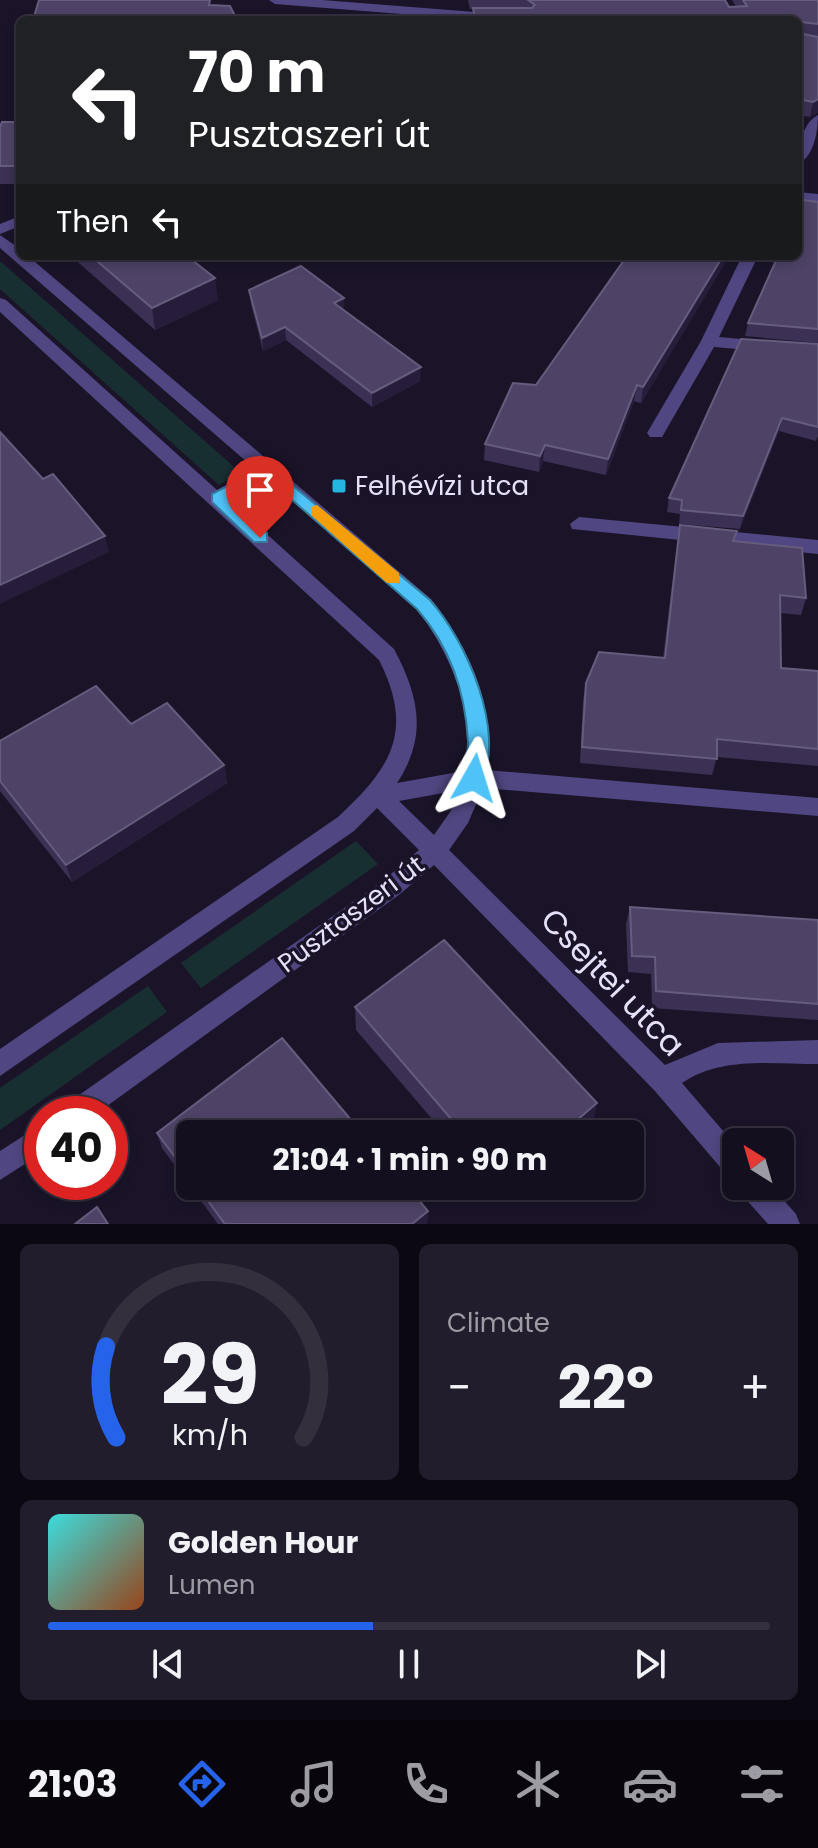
<!DOCTYPE html>
<html lang="en">
<head>
<meta charset="utf-8">
<style>
	:root { --surface:#140f1f; --page:#211d2c; --text:#f1f3f6; --muted:#9d9ca4; --line:#332f3d; --accent:#2563eb }
	body { margin:0; font-family:Poppins,sans-serif; background:var(--page); color:var(--text); height:100vh; display:flex; flex-direction:column; font-size:30px; white-space:nowrap }
	* { box-sizing:border-box; margin:0 }
	p { font-size:26px; color:var(--muted) }
	.icon { flex:none; width:44px; height:44px; fill:none; stroke:currentColor; stroke-width:2; stroke-linecap:round; stroke-linejoin:round }
	.map { position:relative; height:1224px; overflow:hidden }
	.side { display:flex; flex-direction:column; gap:20px; padding:20px; background:#0b0811; flex:1 }
	.side>* { flex:none }
	.guide { position:absolute; left:16px; top:16px; width:786px; height:244px; border-radius:12px; box-shadow:0 4px 12px #0003,0 0 0 2px var(--line); background:#202124; color:#fff; overflow:hidden }
	.needle { width:52px; rotate:323deg }
	.fabs { position:absolute; left:722px; top:1128px; display:grid; gap:16px }
	.fabs a { display:grid; place-items:center; width:72px; height:72px; border-radius:12px; background:var(--surface); box-shadow:0 4px 12px #0003,0 0 0 2px var(--line); font-size:40px }
	.speed { position:absolute; left:24px; top:1096px; display:flex; gap:16px; font-size:40px; font-weight:700; text-align:center }
	.speed>* { display:grid; place-content:center; width:104px; height:104px; border-radius:50%; background:var(--surface); box-shadow:0 4px 12px #0003,0 0 0 2px var(--line); line-height:1 }
	.speed .limit { border:12px solid #d22; background:#fff; color:#111 }
	.pin { position:absolute; display:grid; place-items:center; width:68px; height:68px; color:#fff; margin:-82px -34px; border-radius:50% 50% 50% 0; rotate:-45deg; box-shadow:0 0 8px #0007 }
	.pin .icon { rotate:45deg }
	.me { position:absolute; width:88px; margin:-44px; rotate:6deg; stroke-linejoin:round; filter:drop-shadow(0 0 6px #0008) }
	.turn { display:flex; align-items:center; gap:28px; height:168px; padding:0 40px; font-size:36px }
	.turn .icon { width:104px; height:104px; stroke-width:2.5 }
	.turn b { display:block; font-size:56px; line-height:68px }
	.then { display:flex; align-items:center; height:76px; padding:0 40px; background:#0003; gap:16px; font-size:30px }
	.big { font-size:60px; font-weight:700; line-height:1.1 }
	.side .tile { flex:1; display:flex; flex-direction:column; justify-content:center; gap:12px; min-width:0; padding:0 28px; border-radius:12px; background:var(--page) }
	.side .dial { align-items:center; gap:0 }
	.dial svg { height:208px; overflow:visible; fill:none; stroke:var(--line); stroke-width:7; stroke-linecap:round; text-anchor:middle }
	.dial text { fill:var(--text); stroke:none }
	.song { display:flex; align-items:center; gap:24px }
	.cover { width:96px; height:96px; border-radius:12px; background:linear-gradient(135deg,hsl(180 70% 55%),hsl(20 70% 35%)) }
	.played { height:8px; border-radius:4px; background:linear-gradient(90deg,var(--accent) 45%,var(--line) 45%) }
	.keys { display:flex; justify-content:space-around; direction:ltr }
	.heat { display:flex; justify-content:space-between; align-items:center; font-size:44px; direction:ltr }
	.side .tiles { flex:1; display:grid; gap:20px; grid-template-columns:1fr 1fr }
	.tile:last-child { grid-column:span 2 }
	.trip { position:absolute; left:176px; top:1120px; width:468px; height:80px; border-radius:12px; background:var(--surface); box-shadow:0 4px 12px #0003,0 0 0 2px var(--line); font-weight:700; line-height:80px; text-align:center }
	.dock { display:flex; height:128px; justify-content:space-around; align-items:center; background:#08060c; color:var(--muted) }
	.dock .icon { width:56px; height:56px }
	.dock .selected { color:var(--accent) }
	.dock b { font-size:36px; color:var(--text) }
	.map>svg:first-child { display:block }
	.green { fill:#182f32 }
	.lines { fill:none; stroke-linecap:round; stroke-linejoin:round }
	.minor { fill:#504681; fill-rule:evenodd }
	.wall { fill:#3c3054 }
	.shaded-wall { fill:#271d3b }
	.building { fill:#4e4366; stroke:#665c7d; stroke-width:2 }
	.route { fill:#4fc3f7; stroke:#337fa1; stroke-width:2 }
	.slow { fill:#f59e0b }
	.poi-dot { fill:#26b4e1; stroke:#1b1429; stroke-width:3 }
	.labels { text-anchor:middle; dominant-baseline:central; stroke-width:7; stroke-linejoin:round; paint-order:stroke }
	.poi-label { font-size:26px; fill:#e7e0fb; stroke:#1b1429; text-anchor:start }
	.street-label { font-size:26px; fill:#e7e0fb; stroke:#1b1429 }
	.near-street-label { font-size:32px; fill:#e7e0fb; stroke:#1b1429 }
</style>
</head>
<body>
<div class="map">
<svg width="818" height="1224" viewBox="0 0 818 1224">
	<rect width="100%" height="100%" fill="#1b1429"/>
	<!-- green -->
	<path class="green" d="M0,261l241,212 -22,12 -219,-196z
		M356,841l22,23 -177,124 -20,-25z
		M148,986l19,26 -167,118v-42z"/>
	<g class="lines">
		<!-- minor -->
		<path class="minor" d="M269,0h53l203,16 6,4h-53l-203,-16z
			M818,115c0,16 -4,42 -20,49 0,-16 4,-41 20,-49z
			M798,192l20,2v8l-20,-2z
			M20,216v10l-20,8v-10z
			M0,235l20,14v7h8l403,343c37,47 67,109 55,171l332,28v18l-335,-28 -15,35 -19,27 216,215 53,-22 100,-3v24c-45,0 -97,-8 -136,19l54,63v33l-9,-4 -73,-85 -220,-225 -34,29 -304,220h-35l4,-9 319,-225 35,-30 -42,-42 -23,23 -354,245v-27l338,-232c53,-49 77,-86 41,-157l-379,-348v-14l6,2 211,190 38,-21 -255,-221zM267,479l150,130c34,46 59,103 47,162l-67,12c31,-47 22,-87 -3,-134l-165,-149zM460,790l-10,22 -16,23 -35,-34z
			M742,256h16l-39,81 99,9v10l-104,-9 -52,90h-12l-3,-4 54,-92z
			M579,517l239,23v14l-246,-25 -2,-5z
			M42,1124v29l-42,27v-29z
			M739,1186h32l25,28 4,10h-32l-25,-28z"/>
	</g>
	<!-- wall -->
	<path class="wall" d="M468,0h257l4,7 7,-1 -4,-6h86v112l-8,5 -12,-2v-95h-326l1,-11h-3z
		M20,122v62h-20v-57z
		M818,202v141l-73,-7 3,-13z
		M71,256h116l31,44 -63,30z
		M627,256h102l-88,147 -7,-2 -28,74 -63,-14 -4,11 -55,-12 1,-16 51,-59z
		M249,290l95,21 76,70 -48,26 -86,-67 -23,11 -12,-47z
		M818,344v92l-2,5 -37,-10 -39,98 -61,-5 1,-10 -13,-2 2,-14z
		M680,525l57,6 -3,10 72,57 -5,17 -21,-2 1,55 37,3v95l-101,-9 -5,18 -132,-12 3,-63 3,-17 77,-25 14,-115z
		M131,724l93,41 3,18 -155,99 -72,-91v-50z
		M630,907l188,17v96l-166,-12 -1,-34 -23,-2 -2,-48z
		M355,1007l242,96 -5,21 -12,10h-135l-89,-104z
		M157,1133l33,1v52l-28,-38z
		M190,1186h217l21,25 -1,13h-209z
		M490,1186h30l-17,15z"/>
	<!-- shaded-wall -->
	<path class="shaded-wall" d="M818,99v13l-8,5 3,-15z
		M723,256h6l-88,147 2,-16z
		M215,278l3,22 -63,30 -3,-22z
		M344,298v14l-10,-9z
		M285,327l1,13 -23,11 -1,-13z
		M421,367l-1,14 -48,26v-14z
		M637,385l-3,16 -28,74 2,-16z
		M782,418l-3,13 -39,98 3,-13z
		M545,445l-2,16 -4,11 1,-16z
		M105,536l4,16 -109,52v-19z
		M224,765l3,18 -155,99 -6,-17z
		M597,1103l-5,21 -12,10h-19z
		M505,1186h15l-17,15z
		M428,1211l-1,13h-15z"/>
	<!-- building -->
	<path class="building" d="M39,0h171l-1,5 21,1 7,14h-204z
		M528,0h197l4,7 18,-1 -4,-6h75v24l-17,-2 -3,11 20,4v62l-5,3 -15,-3v-79h-323l-2,-12h59l3,-3z
		M2,122h18v44h-20v-39z
		M803,200l15,2v127l-70,-6 30,-67h20v-45z
		M91,256h96l28,22 -63,30z
		M627,256h96l-80,131 -6,-2 -29,74 -63,-14 -5,11 -55,-12 28,-61 23,2z
		M301,266l43,32 -10,5 87,64 -49,26 -87,-66 -23,11 -13,-48z
		M741,339l77,5v83l-36,-9 -39,98 -62,-6 1,-10 -13,-2z
		M0,432l43,47 10,-5 52,62 -105,49z
		M680,525l57,6 -4,10 69,7 4,50 -26,-3 1,73 37,3v78l-101,-10v20l-135,-12 4,-64 13,-31 66,6z
		M96,686l35,38 36,-21 57,62 -158,100 -66,-84v-40z
		M630,907l188,13v84l-162,-13 -1,-34 -23,-1z
		M444,940l153,163 -36,31h-97l-109,-127z
		M282,1038l81,96h-173v43l-33,-44z
		M197,1186h210l21,25 -16,13h-187z
		M97,1207l11,17h-33z"/>
	<!-- route -->
	<path class="route" d="M268,465l162,135c35,39 77,131 51,184h-14c-7,-13 2,-29 1,-43 -3,-51 -18,-94 -51,-132l-150,-131 -37,21 37,34v9h-13l-42,-40v-8z"/>
	<!-- slow -->
	<path class="slow" d="M317,505l82,68v10h-12l-76,-68v-8z"/>
	<!-- markers -->
	<rect class="poi-dot" x="331" y="478" width="16" height="16" rx="4"/>
	<g class="labels">
		<!-- poi labels -->
		<g class="poi-label">
			<text x="355" y="486">Felhévízi utca</text>
		</g>
		<!-- street labels -->
		<g class="street-label">
			<text transform="translate(351 914) rotate(-37)">Pusztaszeri út</text>
		</g>
		<!-- near-street labels -->
		<g class="near-street-label">
			<text transform="translate(613 982) rotate(46)">Csejtei utca</text>
		</g>
	</g>
</svg>
<div class="fabs">
<a><svg class="needle" viewBox="-14 -14 28 28"><path d="M0-13l5 13h-10z" fill="#e53935"/><path d="M0 13l5-13h-10z" fill="#9d9ca4"/></svg></a>
</div>
<div class="speed"><div class="limit">40</div></div>
<div class="pin" style="left:260px;top:538px;background:#d93025"><svg class="icon" aria-label="arrive" viewBox="0 0 24 24"><path d="M6 21V4h12l-3 4 3 4H6"/></svg></div>
<svg class="me" style="left:474px;top:778px" viewBox="-20 -20 40 40"><path d="M0-17L14 15 0 8-14 15z" fill="#4fc3f7" stroke="#fff" stroke-width="4"/></svg>
<div class="trip">21:04 · 1 min · 90 m</div>
<div class="guide">
<div class="turn"><svg class="icon" aria-label="left" viewBox="0 0 24 24"><path d="M17 20v-9H6M10 6l-5 5 5 5"/></svg><div><b>70 m</b>Pusztaszeri út</div></div>
<div class="then">Then<svg class="icon" aria-label="left" viewBox="0 0 24 24"><path d="M17 20v-9H6M10 6l-5 5 5 5"/></svg></div>
</div>
</div>
<section class="side">
<div class="tiles">
<div class="tile dial"><svg viewBox="0 0 100 80">
<path d="M14 69A42 42 0 1 1 86 69"/>
<path d="M14 69A42 42 0 0 1 10 34" stroke="#2563eb"/>
<text x="50" y="56" font-size="32" font-weight="700">29</text>
<text x="50" y="72" font-size="11">km/h</text>
</svg></div>
<div class="tile"><p>Climate</p>
<div class="heat"><a>−</a><b class="big">22°</b><a>+</a></div>
</div>
<div class="tile">
<div class="song"><i class="cover"></i><div><b>Golden Hour</b><p>Lumen</p></div></div>
<div class="played"></div>
<div class="keys"><svg class="icon" aria-label="previous" viewBox="0 0 24 24"><path d="M18 5L8 12l10 7zM5 5v14"/></svg><svg class="icon" aria-label="pause" viewBox="0 0 24 24"><path d="M8 5v14M16 5v14"/></svg><svg class="icon" aria-label="next" viewBox="0 0 24 24"><path d="M6 5l10 7-10 7zM19 5v14"/></svg></div>
</div>
</div>
</section>
<nav class="dock">
<b>21:03</b>
<svg class="icon selected" aria-label="directions" viewBox="0 0 24 24"><path d="M12 3l9 9-9 9-9-9zM9 14v-3h6M13 9l2 2-2 2"/></svg>
<svg class="icon" aria-label="music" viewBox="0 0 24 24"><path d="M9 18V5l10-2v13"/><circle cx="6" cy="18" r="3"/><circle cx="16" cy="16" r="3"/></svg>
<svg class="icon" aria-label="phone" viewBox="0 0 24 24"><path d="M5 4h4l2 5-3 2q2 4 5 5l2-3 5 2v4C11 20 4 13 5 4z"/></svg>
<svg class="icon" aria-label="climate" viewBox="0 0 24 24"><path d="M12 3v18M4 7l16 10M4 17L20 7"/></svg>
<svg class="icon" aria-label="car" viewBox="0 0 24 24"><path d="M5 17H2v-5l4-1 3-4h7l3 4 3 1v5h-3M9 17h6M6 11h13"/><circle cx="7" cy="17" r="2"/><circle cx="17" cy="17" r="2"/></svg>
<svg class="icon" aria-label="filters" viewBox="0 0 24 24"><path d="M4 7h16M4 17h16"/><circle cx="9" cy="7" r="2"/><circle cx="15" cy="17" r="2"/></svg>
</nav>
</body>
</html>
